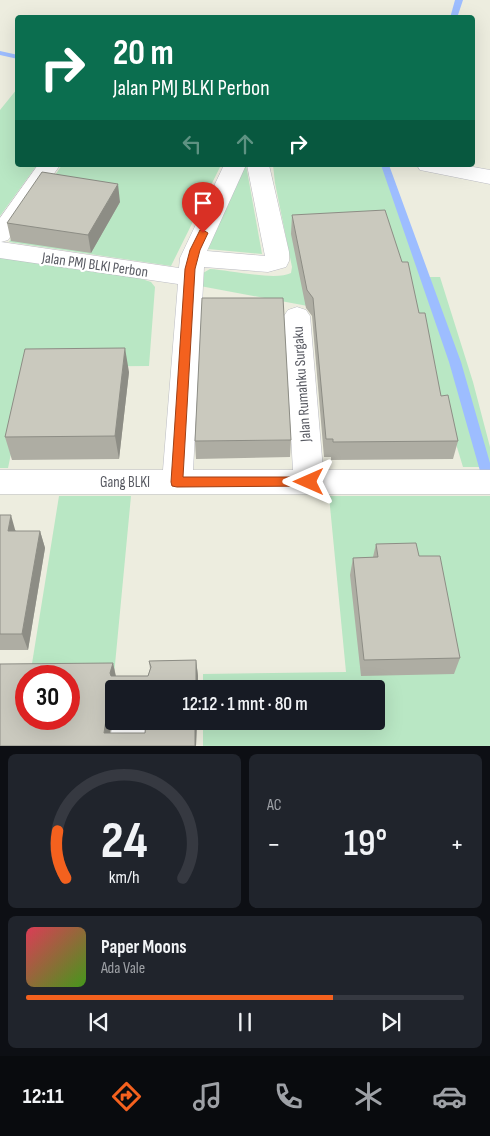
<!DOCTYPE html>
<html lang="id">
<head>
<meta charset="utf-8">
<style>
	:root { --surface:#171b24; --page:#20242c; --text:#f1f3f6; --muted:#9ea1a6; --line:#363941; --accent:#f4611e }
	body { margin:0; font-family:"Sofia Sans Condensed",sans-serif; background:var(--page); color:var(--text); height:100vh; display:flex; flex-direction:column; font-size:19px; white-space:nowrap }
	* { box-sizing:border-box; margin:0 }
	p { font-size:16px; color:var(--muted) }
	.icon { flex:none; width:28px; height:28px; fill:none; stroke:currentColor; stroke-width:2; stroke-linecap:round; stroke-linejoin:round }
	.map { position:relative; height:746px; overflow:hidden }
	.side { display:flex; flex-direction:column; gap:8px; padding:8px; background:#0d0f14; flex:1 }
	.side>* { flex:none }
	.hud { position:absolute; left:15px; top:15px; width:460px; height:152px; border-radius:5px; box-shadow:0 5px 20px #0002; background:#0b6e4f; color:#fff; overflow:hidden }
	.speed { position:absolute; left:15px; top:665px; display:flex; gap:10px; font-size:25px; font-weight:700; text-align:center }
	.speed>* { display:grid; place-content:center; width:65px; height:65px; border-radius:50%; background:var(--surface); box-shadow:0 5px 20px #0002; line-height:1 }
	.speed .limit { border:8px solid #d22; background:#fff; color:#111 }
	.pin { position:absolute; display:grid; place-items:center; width:42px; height:42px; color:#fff; margin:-51px -21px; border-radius:50% 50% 50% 0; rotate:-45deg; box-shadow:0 0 5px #0007 }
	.pin .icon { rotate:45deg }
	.me { position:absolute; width:55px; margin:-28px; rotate:270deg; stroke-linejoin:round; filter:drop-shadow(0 0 4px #0008) }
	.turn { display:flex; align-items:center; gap:18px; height:105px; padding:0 15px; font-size:22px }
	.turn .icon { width:65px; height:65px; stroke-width:2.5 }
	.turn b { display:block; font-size:35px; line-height:42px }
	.lanes { display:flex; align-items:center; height:48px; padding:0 15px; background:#0003; justify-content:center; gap:25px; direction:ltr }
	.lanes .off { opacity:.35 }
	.big { font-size:38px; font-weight:600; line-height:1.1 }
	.side .tile { flex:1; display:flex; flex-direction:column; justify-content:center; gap:8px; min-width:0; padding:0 18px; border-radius:8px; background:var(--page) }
	.side .dial { align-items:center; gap:0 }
	.dial svg { height:130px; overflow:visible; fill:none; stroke:var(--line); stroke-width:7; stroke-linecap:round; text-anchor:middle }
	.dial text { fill:var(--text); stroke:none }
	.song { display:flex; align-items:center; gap:15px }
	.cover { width:60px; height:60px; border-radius:8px; background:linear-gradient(135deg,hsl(350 70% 55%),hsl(100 70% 35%)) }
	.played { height:5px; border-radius:2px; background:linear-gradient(90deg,var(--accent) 70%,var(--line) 70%) }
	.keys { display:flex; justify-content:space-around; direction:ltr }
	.heat { display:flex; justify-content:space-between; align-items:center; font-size:28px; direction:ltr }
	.side .tiles { flex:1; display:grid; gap:8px; grid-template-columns:1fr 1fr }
	.tile:last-child { grid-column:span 2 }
	.trip { position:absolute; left:105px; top:680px; width:280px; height:50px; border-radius:5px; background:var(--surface); box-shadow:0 5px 20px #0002; font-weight:600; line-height:50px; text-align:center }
	.dock { display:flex; height:80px; justify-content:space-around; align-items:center; background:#090b0e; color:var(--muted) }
	.dock .icon { width:35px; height:35px }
	.dock .on { color:var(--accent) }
	.dock b { font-size:22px; color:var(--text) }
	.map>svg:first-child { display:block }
	.green { fill:#b9e7c4 }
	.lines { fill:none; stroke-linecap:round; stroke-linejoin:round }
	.stream { fill:#9dbdff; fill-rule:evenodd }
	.street-casing { stroke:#bcbdc4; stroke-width:1 }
	.street { fill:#fff; fill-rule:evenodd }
	.wall { fill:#aeada3 }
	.shaded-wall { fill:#8d8d85 }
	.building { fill:#cac9be; stroke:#8d8d85; fill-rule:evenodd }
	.route { fill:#f4611e; stroke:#9f3f14 }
	.labels { text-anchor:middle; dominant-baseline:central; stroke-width:4.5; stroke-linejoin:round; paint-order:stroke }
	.street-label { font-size:15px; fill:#585a62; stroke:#fff }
</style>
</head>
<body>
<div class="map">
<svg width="490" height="746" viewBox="0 0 490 746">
	<rect width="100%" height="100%" fill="#ededdf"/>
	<!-- green -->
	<path class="green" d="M17,89l1,76h19l-37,51v-106z
		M62,165h159l-50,101 -162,-24z
		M246,165l16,89 -54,-5z
		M273,165h111l43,112h13l33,105 17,65v20h-27l-17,-56 -133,-104 -113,-21 3,-13 7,-4c19,1 66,12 81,4l1,-6 -17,-84z
		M0,257l136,20 15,5 4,5 -6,79 -120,1 -21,101h-8z
		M59,496h72l-17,179 -84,1z
		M329,496h161v250h-287v-25h173v-32h-173v-15l143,-2z"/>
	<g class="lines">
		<!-- stream -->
		<path class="stream" d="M455,0h8l-6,18h-7z
			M0,51l18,4v4l-18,-4z
			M381,165h8l72,197 29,101v27l-4,-1 -2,-4 -35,-123z"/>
		<!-- street casing -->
		<g class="street-casing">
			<path id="street" d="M38,165h22l-52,75 -7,2 178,26 1,-10 44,-93h22l-39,86 58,5 -18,-91h22l20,87v9l-3,6 -18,5 -64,-5 -11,203h100l-9,-154 4,-6 9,-3 9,3 4,6 13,154h167v24h-490v-24h163l15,-186 -178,-26v-40z
				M417,165h45l28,5v14l-70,-14z
				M114,716v5h35l-2,25h-38z"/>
		</g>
		<!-- street -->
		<use href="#street" class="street"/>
	</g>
	<!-- wall -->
	<path class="wall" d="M120,202l-29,51 -80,-12 -4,-18z
		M292,215l110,47 17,51 22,83 17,45 -5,18 -122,1v-3h-7l-12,-141 -6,-8 -15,-74z
		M129,372l-10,87 -107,1 -7,-23z
		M291,440l-1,17 -94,2 -1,-18z
		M0,515l16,16h24l5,17 -17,102h-28z
		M376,544l43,12 41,102 -6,16 -93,2 -11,-101 3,-17 20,-1z
		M196,660l2,16v13h-84v26h-1l-3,18h35l1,-12h51l-1,25h-196l113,-83 3,13h32l2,-7 -1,-8z"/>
	<!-- shaded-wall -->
	<path class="shaded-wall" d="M118,184l2,18 -29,51 -3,-18z
		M125,348l4,24 -10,87 -4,-23z
		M11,515l5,18 -8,-2z
		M40,531l5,17 -17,102 -6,-16z
		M196,660l2,16v13h-2z
		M113,663l3,15 -3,10 -3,-15z
		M109,700l4,15 -5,31 -4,-13z
		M195,721h2l-1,25h-1z"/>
	<!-- building -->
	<path class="building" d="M42,172l76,12 -30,51 -81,-12z
		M385,210l17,52h6l11,51h6l16,83 7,-1 10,46 -125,1v-3h-7l-13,-141 -6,-8 -15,-75z
		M202,298h81l8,142 -96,1z
		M125,348l-10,88 -110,1 20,-88z
		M0,515h11l-3,16h32l-18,103h-22z
		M416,543l3,13h21l20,102 -96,2 -11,-102 25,-1 -2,-13z
		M196,660v29h-82v15h-2v-4h-3l-5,33h41l1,-12h49v25h-195v-82l113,-1 -3,10 1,3h37l3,-9 -2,-6zM26,676h43v43h-43z"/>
	<!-- route -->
	<path class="route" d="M200,230h3l5,3 -8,17 -5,19 -12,208h126l4,1 2,4 -2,4 -136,1 -5,-1 -1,-4 14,-213 5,-19z"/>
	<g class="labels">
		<!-- street labels -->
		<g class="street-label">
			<text transform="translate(95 265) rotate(8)">Jalan PMJ BLKI Perbon</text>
			<text transform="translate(302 384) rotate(-94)">Jalan Rumahku Surgaku</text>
			<text x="125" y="482">Gang BLKI</text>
		</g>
	</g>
</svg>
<div class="speed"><div class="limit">30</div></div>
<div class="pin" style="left:203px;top:233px;background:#d93025"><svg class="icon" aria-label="arrive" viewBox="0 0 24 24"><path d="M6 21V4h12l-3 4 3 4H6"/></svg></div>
<svg class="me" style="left:309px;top:482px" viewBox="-20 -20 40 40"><path d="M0-17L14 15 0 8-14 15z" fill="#f4611e" stroke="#fff" stroke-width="4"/></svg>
<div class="trip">12:12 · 1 mnt · 80 m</div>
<div class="hud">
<div class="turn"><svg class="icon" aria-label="right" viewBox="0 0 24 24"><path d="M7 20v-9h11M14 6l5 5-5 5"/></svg><div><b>20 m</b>Jalan PMJ BLKI Perbon</div></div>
<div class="lanes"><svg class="icon off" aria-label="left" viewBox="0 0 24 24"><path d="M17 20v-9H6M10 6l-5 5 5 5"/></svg><svg class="icon off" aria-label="ahead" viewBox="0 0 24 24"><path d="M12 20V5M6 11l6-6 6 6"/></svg><svg class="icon" aria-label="right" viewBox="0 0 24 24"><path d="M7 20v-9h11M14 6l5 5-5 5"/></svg></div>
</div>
</div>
<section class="side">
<div class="tiles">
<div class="tile dial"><svg viewBox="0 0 100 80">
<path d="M14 69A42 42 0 1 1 86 69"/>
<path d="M14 69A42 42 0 0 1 9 40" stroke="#f4611e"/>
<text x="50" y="56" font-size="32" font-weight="700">24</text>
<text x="50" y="72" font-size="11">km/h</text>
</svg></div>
<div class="tile"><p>AC</p>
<div class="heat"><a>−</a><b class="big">19°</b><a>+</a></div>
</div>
<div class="tile">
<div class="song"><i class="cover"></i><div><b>Paper Moons</b><p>Ada Vale</p></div></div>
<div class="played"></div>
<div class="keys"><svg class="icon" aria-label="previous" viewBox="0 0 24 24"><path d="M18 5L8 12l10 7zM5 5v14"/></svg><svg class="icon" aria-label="pause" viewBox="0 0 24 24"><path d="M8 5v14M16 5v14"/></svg><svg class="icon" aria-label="next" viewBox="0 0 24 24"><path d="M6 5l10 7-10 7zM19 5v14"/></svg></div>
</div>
</div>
</section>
<nav class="dock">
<b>12:11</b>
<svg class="icon on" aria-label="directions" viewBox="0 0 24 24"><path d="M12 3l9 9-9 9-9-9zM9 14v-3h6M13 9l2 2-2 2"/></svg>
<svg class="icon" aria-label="music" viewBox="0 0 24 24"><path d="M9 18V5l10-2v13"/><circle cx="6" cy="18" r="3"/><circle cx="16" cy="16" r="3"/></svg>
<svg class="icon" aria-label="phone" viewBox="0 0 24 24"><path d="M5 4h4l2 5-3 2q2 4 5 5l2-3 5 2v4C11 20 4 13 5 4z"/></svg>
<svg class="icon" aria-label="climate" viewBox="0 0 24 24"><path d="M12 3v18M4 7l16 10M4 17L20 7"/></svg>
<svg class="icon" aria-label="car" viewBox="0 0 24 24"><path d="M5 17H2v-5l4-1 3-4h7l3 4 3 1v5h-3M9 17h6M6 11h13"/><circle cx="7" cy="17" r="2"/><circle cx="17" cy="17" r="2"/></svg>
</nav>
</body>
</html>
